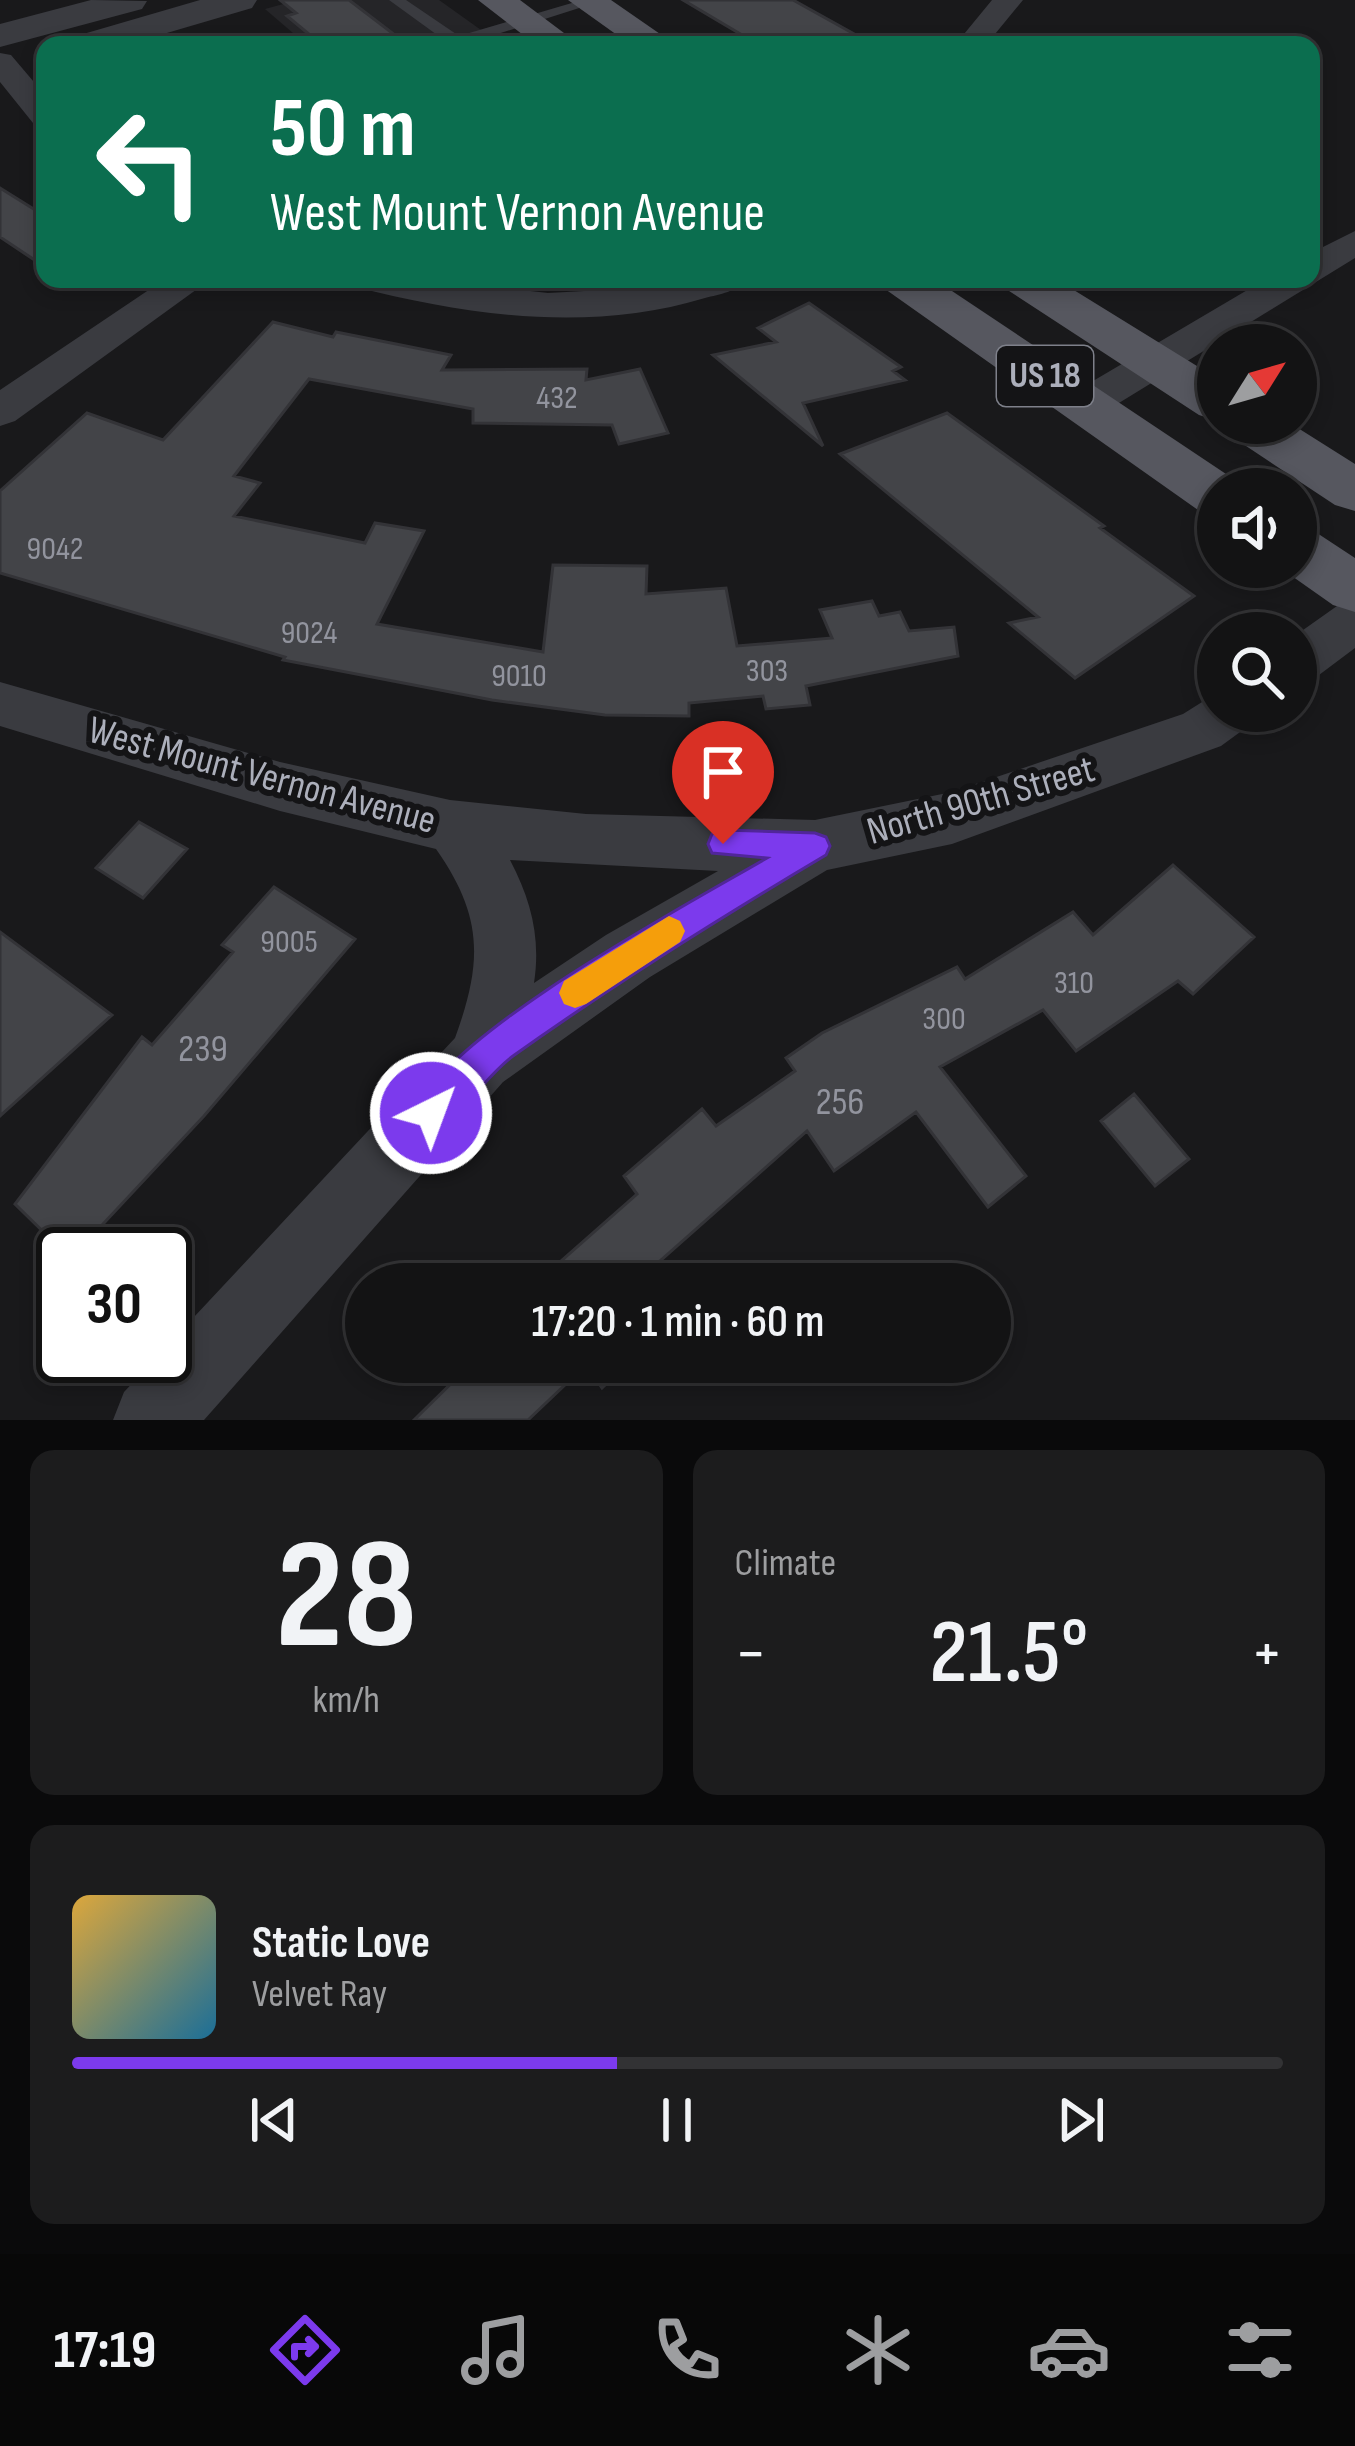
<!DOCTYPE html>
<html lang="en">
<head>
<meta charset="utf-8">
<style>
	:root { --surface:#131314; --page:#1c1c1d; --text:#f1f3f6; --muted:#9d9ea0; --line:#323234; --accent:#7c3aed }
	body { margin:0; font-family:"Sofia Sans Condensed",sans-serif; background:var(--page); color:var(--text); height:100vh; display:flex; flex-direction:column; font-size:45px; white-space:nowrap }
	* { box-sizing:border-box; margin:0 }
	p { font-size:39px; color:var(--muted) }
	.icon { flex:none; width:66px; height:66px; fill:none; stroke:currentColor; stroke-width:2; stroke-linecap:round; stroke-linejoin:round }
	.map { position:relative; height:1420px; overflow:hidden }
	.drawer { display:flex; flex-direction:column; gap:30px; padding:30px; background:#0a0a0b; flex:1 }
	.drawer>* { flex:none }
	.guide { position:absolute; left:36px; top:36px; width:1284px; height:252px; border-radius:24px; box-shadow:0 6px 18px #0003,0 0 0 3px var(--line); background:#0b6e4f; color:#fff; overflow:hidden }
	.needle { width:78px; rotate:53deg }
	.tools { position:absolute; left:1197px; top:324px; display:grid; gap:24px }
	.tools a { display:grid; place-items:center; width:120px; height:120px; border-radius:50%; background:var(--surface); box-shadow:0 6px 18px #0003,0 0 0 3px var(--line); font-size:60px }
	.speed { position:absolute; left:36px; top:1227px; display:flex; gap:24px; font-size:60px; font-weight:700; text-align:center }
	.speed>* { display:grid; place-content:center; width:156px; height:156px; border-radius:50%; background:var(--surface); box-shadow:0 6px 18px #0003,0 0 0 3px var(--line); line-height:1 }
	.speed .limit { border:6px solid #111; border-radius:18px; background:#fff; color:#111 }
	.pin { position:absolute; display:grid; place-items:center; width:102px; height:102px; color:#fff; margin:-123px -51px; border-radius:50% 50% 50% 0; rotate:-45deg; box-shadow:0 0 12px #0007 }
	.pin .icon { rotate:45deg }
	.me { position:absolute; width:132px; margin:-66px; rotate:42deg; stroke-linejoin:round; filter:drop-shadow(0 0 9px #0008) }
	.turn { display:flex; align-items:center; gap:42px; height:252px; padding:0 36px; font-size:54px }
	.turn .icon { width:156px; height:156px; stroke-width:2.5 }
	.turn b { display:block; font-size:84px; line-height:102px }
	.big { font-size:90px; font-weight:600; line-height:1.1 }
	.drawer .tile { flex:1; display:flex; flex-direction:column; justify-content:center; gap:18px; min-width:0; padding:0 42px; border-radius:24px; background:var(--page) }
	.drawer .dial { align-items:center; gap:0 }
	.dial b { font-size:156px; line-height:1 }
	.song { display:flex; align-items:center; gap:36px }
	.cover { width:144px; height:144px; border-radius:18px; background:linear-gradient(135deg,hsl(40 70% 55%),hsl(200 70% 35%)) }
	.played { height:12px; border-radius:6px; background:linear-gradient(90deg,var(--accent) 45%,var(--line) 45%) }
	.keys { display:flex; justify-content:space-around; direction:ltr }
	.heat { display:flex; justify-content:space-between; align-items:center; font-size:66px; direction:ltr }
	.drawer .tiles { flex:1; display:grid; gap:30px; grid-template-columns:1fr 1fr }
	.tile:last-child { grid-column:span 2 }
	.trip { position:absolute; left:345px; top:1263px; width:666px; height:120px; border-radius:60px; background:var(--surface); box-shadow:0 6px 18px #0003,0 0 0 3px var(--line); font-weight:600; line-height:120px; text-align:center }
	.dock { display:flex; height:192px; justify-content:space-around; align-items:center; background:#080808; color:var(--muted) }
	.dock .icon { width:84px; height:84px }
	.dock .current { color:var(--accent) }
	.dock b { font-size:54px; color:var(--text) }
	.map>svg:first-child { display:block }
	.built { fill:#252528 }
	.building { fill:#434448; stroke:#333337; stroke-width:3 }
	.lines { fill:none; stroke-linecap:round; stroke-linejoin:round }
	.service { fill:#3a3b40; fill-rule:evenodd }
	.minor { fill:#3a3b40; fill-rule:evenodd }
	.tertiary { fill:#3a3b40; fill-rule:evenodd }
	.primary { fill:#56575f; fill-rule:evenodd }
	.route { fill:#7c3aed; stroke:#51269a; stroke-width:3 }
	.slow { fill:#f59e0b }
	.labels { text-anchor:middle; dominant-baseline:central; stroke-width:12; stroke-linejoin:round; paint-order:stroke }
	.number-label { font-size:33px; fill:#92949e }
	.shield { fill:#141416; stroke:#7e808a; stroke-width:3 }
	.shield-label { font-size:36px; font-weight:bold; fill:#acafbb }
	.street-label { font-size:39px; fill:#acafbb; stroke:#141416 }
	.near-number-label { font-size:39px; fill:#92949e }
</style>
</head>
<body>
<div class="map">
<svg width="1355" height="1420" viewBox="0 0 1355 1420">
	<rect width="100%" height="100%" fill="#19191b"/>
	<!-- built -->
	<path class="built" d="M298,0h141l63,45h-195l-42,-36z"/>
	<!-- building -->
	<path class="building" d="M280,0h69l59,45h-86l-35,-29 9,-3z
		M683,0h110l81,45h-115z
		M0,188l45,28v51l-45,-30z
		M809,303l92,64 -8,4 12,9 -102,23 20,43 -110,-91 63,-13 -18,-14z
		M273,322l60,15 3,-5 115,23 -9,15 145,-1 -1,11 54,-11 28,64 -49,11 -7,-19 -139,-2v-14l-164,-30 -75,97 26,7 -26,33 131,27 10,-20 49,8 -47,93 166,28 10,-87 94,1 -1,28 80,-6 11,58 95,-8 -12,-28 52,-9 7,15 21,-4 9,19 45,-4 4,29 -152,30 4,19 -44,4 -3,-13 -74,7v13l-84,-1 -113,-15 -209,-40 2,-3 -285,-84v-82l87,-78 76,27z
		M947,413l157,113 -4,2 94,68 -119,82 -66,-55 29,-6 -198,-163z
		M139,822l48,27 -44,49 -47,-30z
		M1173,865l81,72 -61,57 -15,-13 -102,70 -33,-41 -103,57 86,109 -38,31 -72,-95 -82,59 -27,-40 -173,153h-99l102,-90 -13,-18 78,-67 14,17 79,-55 -9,-13 36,-25 135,-66 8,12 108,-67 20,23z
		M274,887l81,52 -151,177 -129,138h-9l-51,-50 127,-167 10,8 81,-93 -11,-7z
		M0,932l112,83 -112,101z
		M1134,1094l55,65 -34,27 -54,-65z
		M473,1362h156l-27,26 -16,-23 -58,55h-114z"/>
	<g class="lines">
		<!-- service -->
		<path class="service" d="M389,0h17l53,36 123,-36 16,2 -135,43h-12z"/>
		<!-- minor -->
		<path class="minor" d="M992,0h31l-37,45h-31z
			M0,53l11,2 34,40v31l-12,-3 -33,-41z
			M1355,231v27l-254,156 -15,4 -15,-4 -7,-10 7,-10 195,-115h45v-26z
			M165,279h46l-196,142 -15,5v-36z
			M350,279h73l125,14 91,-5 45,-9h62c-9,13 -26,15 -41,19 -115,35 -235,18 -349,-11z
			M1355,600v48l-40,30 -19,6v-49l41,-29z
			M0,682l280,80 170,38 136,14 229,6 137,-28 231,-78 35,-22v19h37l-8,16 -26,19 -269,98 -125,26 -177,107 -147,105 -299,338h-91l11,-28 34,-36h7v-8l290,-310c28,-77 28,-122 -19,-189l-156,-38 -280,-85zM510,860l208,11 -112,64 -72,48c7,-45 -3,-83 -24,-123z"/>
		<!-- tertiary -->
		<path class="tertiary" d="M91,0l56,1 -5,8 -142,38v-23z
			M200,0h57l-5,8 -126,37h-59l6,-8z"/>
		<!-- primary -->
		<path class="primary" d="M478,0h42l60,45h-44z
			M568,0h43l65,45h-45z
			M878,279h56l304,203 4,7h-24v27l-20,-6 -313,-221z
			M999,279h57l162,100v42l-19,-6 -193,-126z
			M1223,423h67l65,41v47l-20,-6 -104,-69z
			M1296,527l21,6 38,25v54l-22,-7 -54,-38h17z"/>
	</g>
	<!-- route -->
	<path class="route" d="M723,830l92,3 11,4 4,9 -4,9c-108,64 -212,129 -313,201 -29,21 -50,61 -82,74l-12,-5 -5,-12c34,-81 272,-208 353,-255l-55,-5 -4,-9 4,-10z"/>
	<!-- slow -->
	<path class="slow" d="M669,916l11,5 5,10 -5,11 -94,62 -11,4 -11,-4 -5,-11 5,-12z"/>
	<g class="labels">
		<!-- number labels -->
		<g class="number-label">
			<text x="557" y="398">432</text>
			<text x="55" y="549">9042</text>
			<text x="309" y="633">9024</text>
			<text x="767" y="671">303</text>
			<text x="519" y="676">9010</text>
			<text x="289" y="942">9005</text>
			<text x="1074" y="983">310</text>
			<text x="944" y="1019">300</text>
		</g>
		<!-- shield labels -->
		<rect class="shield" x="997" y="346" width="96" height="60" rx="9"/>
		<g class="shield-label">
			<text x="1045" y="376">US 18</text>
		</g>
		<!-- street labels -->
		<g class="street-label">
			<text transform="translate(262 776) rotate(15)">West Mount Vernon Avenue</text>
			<text transform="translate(981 801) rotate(-16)">North 90th Street</text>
		</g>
		<!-- near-number labels -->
		<g class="near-number-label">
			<text x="203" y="1049">239</text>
			<text x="840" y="1102">256</text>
		</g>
	</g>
</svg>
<div class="tools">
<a><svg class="needle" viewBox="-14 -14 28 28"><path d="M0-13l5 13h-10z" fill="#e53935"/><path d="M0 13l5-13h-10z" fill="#9d9ea0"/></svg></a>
<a><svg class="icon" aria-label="sound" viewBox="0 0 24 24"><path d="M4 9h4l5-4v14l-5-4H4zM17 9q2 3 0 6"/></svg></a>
<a><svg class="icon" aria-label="search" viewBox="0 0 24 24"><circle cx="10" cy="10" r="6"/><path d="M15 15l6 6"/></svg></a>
</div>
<div class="speed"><div class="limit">30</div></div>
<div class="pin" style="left:723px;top:844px;background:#d93025"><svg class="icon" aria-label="arrive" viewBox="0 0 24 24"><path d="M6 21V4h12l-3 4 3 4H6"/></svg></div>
<svg class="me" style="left:431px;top:1113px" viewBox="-20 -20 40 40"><circle r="17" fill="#7c3aed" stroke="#fff" stroke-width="3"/><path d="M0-11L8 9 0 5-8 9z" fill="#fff"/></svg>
<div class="trip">17:20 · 1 min · 60 m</div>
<div class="guide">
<div class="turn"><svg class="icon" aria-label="left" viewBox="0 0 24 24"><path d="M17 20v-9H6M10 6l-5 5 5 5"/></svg><div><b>50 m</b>West Mount Vernon Avenue</div></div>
</div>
</div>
<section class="drawer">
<div class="tiles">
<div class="tile dial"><b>28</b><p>km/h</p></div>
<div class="tile"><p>Climate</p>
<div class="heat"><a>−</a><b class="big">21.5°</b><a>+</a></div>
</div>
<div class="tile">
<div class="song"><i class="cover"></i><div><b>Static Love</b><p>Velvet Ray</p></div></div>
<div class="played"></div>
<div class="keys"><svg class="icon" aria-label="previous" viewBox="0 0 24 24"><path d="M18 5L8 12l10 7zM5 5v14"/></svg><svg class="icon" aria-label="pause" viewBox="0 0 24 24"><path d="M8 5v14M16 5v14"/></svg><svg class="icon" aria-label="next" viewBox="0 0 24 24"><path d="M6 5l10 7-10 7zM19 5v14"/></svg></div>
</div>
</div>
</section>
<nav class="dock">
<b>17:19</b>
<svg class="icon current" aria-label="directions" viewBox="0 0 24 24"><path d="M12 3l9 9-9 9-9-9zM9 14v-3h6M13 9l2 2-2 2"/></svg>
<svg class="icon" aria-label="music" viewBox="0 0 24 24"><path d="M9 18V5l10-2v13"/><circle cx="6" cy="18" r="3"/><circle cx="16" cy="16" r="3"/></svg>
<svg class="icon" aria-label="phone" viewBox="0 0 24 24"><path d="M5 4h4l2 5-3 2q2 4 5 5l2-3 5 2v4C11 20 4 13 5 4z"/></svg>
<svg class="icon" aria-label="climate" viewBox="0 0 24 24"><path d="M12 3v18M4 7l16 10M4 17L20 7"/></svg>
<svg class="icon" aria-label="car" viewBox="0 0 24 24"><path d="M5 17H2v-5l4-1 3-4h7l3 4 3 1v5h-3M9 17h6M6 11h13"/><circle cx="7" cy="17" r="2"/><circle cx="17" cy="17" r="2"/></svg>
<svg class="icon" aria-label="filters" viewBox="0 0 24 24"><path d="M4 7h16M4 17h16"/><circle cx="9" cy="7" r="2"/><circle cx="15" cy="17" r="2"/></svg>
</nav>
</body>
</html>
